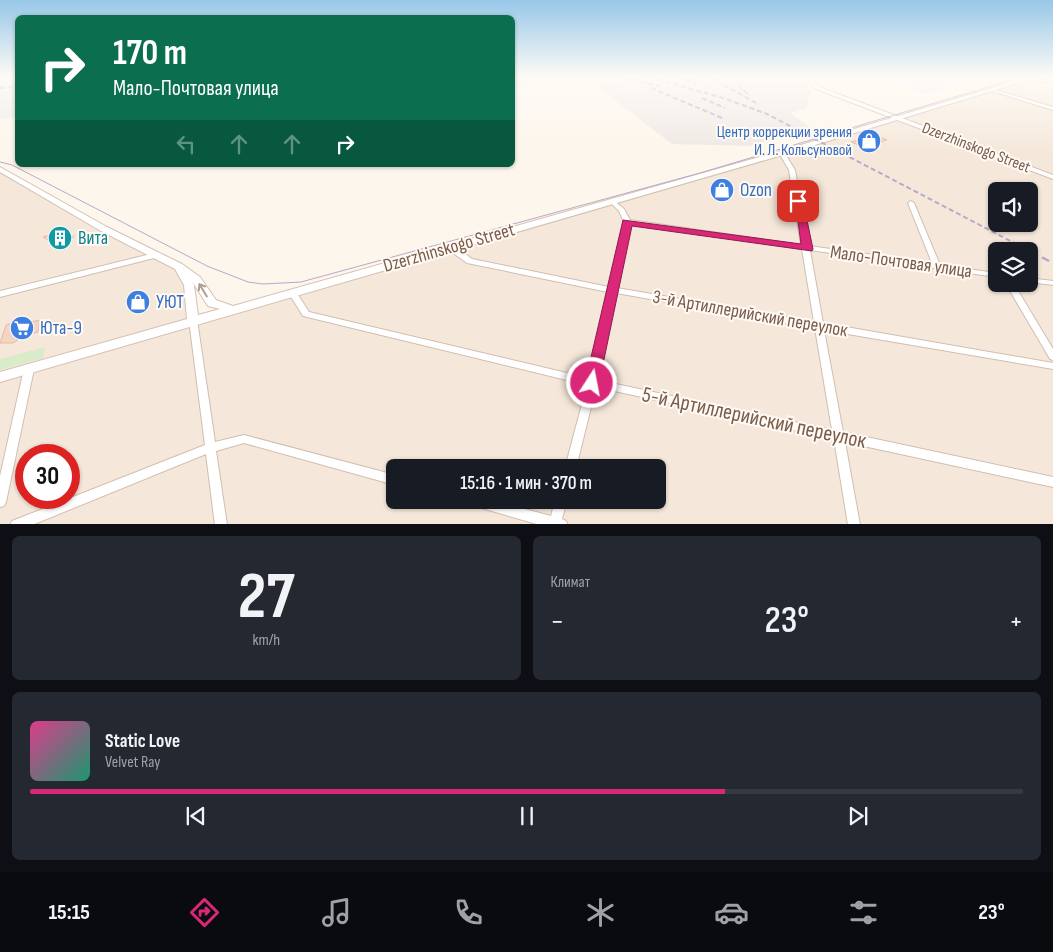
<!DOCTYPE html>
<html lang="ru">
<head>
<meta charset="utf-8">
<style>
	:root { --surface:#171b24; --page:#242831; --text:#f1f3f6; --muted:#9ea1a6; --line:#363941; --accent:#db2777 }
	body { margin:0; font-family:"Sofia Sans Condensed",sans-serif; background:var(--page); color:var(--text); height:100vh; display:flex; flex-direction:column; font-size:19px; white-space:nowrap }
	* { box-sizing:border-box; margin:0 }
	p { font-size:16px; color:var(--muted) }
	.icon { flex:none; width:28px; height:28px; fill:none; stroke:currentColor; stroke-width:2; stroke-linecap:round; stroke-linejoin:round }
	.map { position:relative; height:524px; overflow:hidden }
	.details { display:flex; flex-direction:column; gap:12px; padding:12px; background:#0d0f14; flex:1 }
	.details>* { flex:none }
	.top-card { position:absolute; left:15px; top:15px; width:500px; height:152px; border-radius:8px; box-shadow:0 1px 4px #0004; background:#0b6e4f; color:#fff; overflow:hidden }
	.fabs { position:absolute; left:988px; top:182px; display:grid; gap:10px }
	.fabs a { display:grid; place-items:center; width:50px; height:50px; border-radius:8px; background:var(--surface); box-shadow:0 1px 4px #0004; font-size:25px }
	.speed { position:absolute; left:15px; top:444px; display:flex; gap:10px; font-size:25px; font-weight:700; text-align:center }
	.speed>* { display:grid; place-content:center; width:65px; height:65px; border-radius:50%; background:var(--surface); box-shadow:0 1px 4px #0004; line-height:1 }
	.speed .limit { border:8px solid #d22; background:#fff; color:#111 }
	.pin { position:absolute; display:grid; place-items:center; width:42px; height:42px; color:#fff; margin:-21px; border-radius:10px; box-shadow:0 2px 8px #0006 }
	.me { position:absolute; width:55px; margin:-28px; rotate:11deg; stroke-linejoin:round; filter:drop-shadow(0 0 4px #0008) }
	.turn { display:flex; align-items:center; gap:18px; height:105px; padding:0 15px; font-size:22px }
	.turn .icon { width:65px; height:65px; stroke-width:2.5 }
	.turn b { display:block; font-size:35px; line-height:42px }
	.lanes { display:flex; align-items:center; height:48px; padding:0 15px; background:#0003; justify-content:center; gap:25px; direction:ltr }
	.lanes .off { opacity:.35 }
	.big { font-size:38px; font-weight:600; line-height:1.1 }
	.details .tile { flex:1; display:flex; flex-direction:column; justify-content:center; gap:8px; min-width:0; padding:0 18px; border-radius:8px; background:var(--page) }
	.details .dial { align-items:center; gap:0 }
	.dial b { font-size:65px; line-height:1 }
	.song { display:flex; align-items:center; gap:15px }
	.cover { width:60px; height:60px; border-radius:8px; background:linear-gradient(135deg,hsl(330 70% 55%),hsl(160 70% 35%)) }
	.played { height:5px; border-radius:2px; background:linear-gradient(90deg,var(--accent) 70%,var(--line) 70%) }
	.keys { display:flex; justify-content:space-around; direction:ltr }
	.heat { display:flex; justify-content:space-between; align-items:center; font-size:28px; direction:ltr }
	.details .tiles { flex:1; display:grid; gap:12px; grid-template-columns:1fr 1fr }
	.tile:last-child { grid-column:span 2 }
	.trip { position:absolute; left:386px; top:459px; width:280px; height:50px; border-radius:8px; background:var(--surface); box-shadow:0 1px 4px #0004; font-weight:600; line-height:50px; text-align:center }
	.menu { display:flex; height:80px; justify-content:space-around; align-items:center; background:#090b0e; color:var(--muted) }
	.menu .icon { width:35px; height:35px }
	.menu .active { color:var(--accent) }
	.menu b { font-size:22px; color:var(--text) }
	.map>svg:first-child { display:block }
	.residential { fill:#f5e8da; fill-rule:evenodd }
	.industrial { fill:#efe9e4 }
	.education { fill:#f3e8fa }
	.green { fill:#d8ecc9 }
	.building { fill:#f3d5c3; stroke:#e6bba3 }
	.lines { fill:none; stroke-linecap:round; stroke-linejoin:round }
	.street-casing { stroke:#d1beb0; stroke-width:2 }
	.secondary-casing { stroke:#d6c0b0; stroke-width:2 }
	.street { fill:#fff; fill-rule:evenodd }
	.secondary { fill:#fff; fill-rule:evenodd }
	.tram { stroke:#b9a8c9; stroke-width:1 }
	.rail-far1 { stroke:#b9a8c9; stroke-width:2; stroke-dasharray:5 3; stroke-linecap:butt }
	.rail { stroke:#b9a8c9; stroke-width:2.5; stroke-dasharray:8 5.5; stroke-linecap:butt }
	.oneway { stroke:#af9d94 }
	.route { fill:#db2777; stroke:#8e194d }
	.labels { text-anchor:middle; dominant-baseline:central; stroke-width:4; stroke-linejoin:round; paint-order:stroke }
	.far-shop-label { font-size:16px; fill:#366cbe; stroke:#fffaf3; text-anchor:end }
	.far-street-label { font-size:16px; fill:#7a5c4d; stroke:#fffaf3 }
	.shop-label { font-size:19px; fill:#366cbe; stroke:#fffaf3; text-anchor:start }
	.culture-label { font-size:19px; fill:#0d838f; stroke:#fffaf3; text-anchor:start }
	.street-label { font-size:19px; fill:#7a5c4d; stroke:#fffaf3 }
	.near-street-label { font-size:22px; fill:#7a5c4d; stroke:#fffaf3 }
</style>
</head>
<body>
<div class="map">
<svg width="1053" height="525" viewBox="0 0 1053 525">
	<rect width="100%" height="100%" fill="#fdf6ec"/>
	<!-- residential -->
	<path class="residential" d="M1035,77h18v447l-1053,1v-355l178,96 7,12 8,42 259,-72zM996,191h33v33h-33zM996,251h33v33h-33zM26,455h43v43h-43zM395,468h263v32h-263z"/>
	<!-- industrial -->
	<path class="industrial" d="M0,77h17v40l-17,2z
		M513,77h289l9,15 -5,16 -16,5 21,15 -62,18 -77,-2 -81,-62 -11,-3 -67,9z"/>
	<!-- education -->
	<path class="education" d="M876,77h111l-61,17z"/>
	<!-- green -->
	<path class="green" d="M45,347l-2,11 -43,12v-11z"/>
	<!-- building -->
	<path class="building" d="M874,135l13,5 -23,7 -13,-5z
		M64,231l10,6 -17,8 -14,-8z
		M27,319l-1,4 14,-3 -2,12 -14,4 -11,7h-13l6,-18z"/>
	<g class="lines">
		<!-- street casing -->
		<g class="street-casing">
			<path id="street" d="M805,77h4l8,8 8,4 228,86v4l-232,-88 -8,-4z
				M1031,77l22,5v2l-22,-5z
				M992,89l61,18v3l-61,-19z
				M782,151l2,1 11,18 14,76 123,17 -24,-60 3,-2 3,2 26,62 56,8v4l-186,-27 13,73 230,40v6l-229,-39 19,102 210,45v10l-208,-45 15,83h-12l-14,-86 -238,-52 -20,81h-11l22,-83 -284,-69 -15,-24 1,-2h6l14,22 279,66 20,-86 -141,-29 -18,-13 -1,-2 1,-2h6l17,13 137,28 15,-65 -5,-11 -9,-9 3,-2 11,9 6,11 171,25 -12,-75 -10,-17zM630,224l172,25 12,73 -197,-34zM616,293l199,35 17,102 -235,-50z
				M155,253l4,2 -1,2 -158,40v-6z
				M1029,278l24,3v4l-24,-3z
				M1006,284h8l39,65v11l-3,-1z
				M193,317l3,1 1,2 18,122 29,-7 151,40v10l-151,-42 -28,8 11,74h-12l-9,-71 -174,71h-22l2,-4 193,-76 -16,-125 1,-2z
				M29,366l3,1 2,2 -28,133 -2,4 -4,1v-31l24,-107 2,-2z
				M465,500h26l60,16 4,-16h12l-5,19 4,2 2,4h-28l-69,-20 -4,-1z"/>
		</g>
		<!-- secondary casing -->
		<g class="secondary-casing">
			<path id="secondary" d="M1029,77h9l-259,79 -779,226v-10l187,-53 -3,-34 -9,-16 -74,-38 -101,-59v-5l107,60 75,37 18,13 16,23 17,6 541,-153zM192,281l16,25 12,3 -22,6 -4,-30z"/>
		</g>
		<!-- street -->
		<use href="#street" class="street"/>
		<!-- secondary -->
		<use href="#secondary" class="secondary"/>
		<!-- tram -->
		<path class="tram" d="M0,162l12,3 195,101 41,16 15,2 38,-2 399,-109 322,-96"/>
		<!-- rail-far1 -->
		<path class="rail-far1" d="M617,77l43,9
			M650,77l76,22 41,15 253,132
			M678,77l19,6
			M710,77l48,27
			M735,77l6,11 9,8
			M0,88l18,-2
			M651,88l71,30
			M702,98l23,10"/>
		<!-- rail -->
		<path class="rail" d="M1018,245l35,18"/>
	</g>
	<!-- one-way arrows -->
	<defs><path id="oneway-shaft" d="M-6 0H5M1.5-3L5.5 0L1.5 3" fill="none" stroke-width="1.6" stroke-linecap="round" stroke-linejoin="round" transform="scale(1.25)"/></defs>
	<use class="oneway" href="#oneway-shaft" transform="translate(203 290) rotate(-121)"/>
	<!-- sky -->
	<linearGradient id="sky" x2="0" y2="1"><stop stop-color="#97c7e8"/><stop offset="0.51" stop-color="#fefbf6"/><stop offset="1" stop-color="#fefbf6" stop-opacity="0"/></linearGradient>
	<rect width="1053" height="151" fill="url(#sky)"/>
	<!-- route -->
	<path class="route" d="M795,199l8,2 10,48 -1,2 -180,-25 -33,157 -2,4h-10l-2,-4 38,-163 178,24z"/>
	<!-- icons -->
	<defs>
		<g id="shop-disc" transform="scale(1.25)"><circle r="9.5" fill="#3f7fe0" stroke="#fffaf3"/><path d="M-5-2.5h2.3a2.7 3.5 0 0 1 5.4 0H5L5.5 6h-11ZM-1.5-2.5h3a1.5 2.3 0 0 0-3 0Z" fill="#fff"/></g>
		<g id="building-disc" transform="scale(1.25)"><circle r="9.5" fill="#0f9aa8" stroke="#fffaf3"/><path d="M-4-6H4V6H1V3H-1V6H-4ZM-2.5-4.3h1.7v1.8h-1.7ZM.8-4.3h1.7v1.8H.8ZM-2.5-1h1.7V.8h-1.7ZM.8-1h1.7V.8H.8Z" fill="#fff"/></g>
		<g id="supermarket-disc" transform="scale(1.25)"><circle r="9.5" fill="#3f7fe0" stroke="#fffaf3"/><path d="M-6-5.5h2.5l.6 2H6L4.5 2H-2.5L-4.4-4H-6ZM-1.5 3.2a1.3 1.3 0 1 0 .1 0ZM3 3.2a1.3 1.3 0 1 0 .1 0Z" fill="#fff"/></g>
	</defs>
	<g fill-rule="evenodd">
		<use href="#shop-disc" x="869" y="141"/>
		<use href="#shop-disc" x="722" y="190"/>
		<use href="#building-disc" x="60" y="238"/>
		<use href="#shop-disc" x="138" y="302"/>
		<use href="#supermarket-disc" x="22" y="328"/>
	</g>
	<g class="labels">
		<!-- far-shop labels -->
		<g class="far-shop-label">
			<text x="852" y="132">Центр коррекции зрения<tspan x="852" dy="18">И. Л. Кольсуновой</tspan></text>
		</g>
		<!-- far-street labels -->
		<g class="far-street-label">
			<text transform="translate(976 148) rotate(21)">Dzerzhinskogo Street</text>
		</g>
		<!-- shop labels -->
		<g class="shop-label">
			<text x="740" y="190">Ozon</text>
			<text x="156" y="302">УЮТ</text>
			<text x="40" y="328">Юта-9</text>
		</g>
		<!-- culture labels -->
		<g class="culture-label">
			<text x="78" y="238">Вита</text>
		</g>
		<!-- street labels -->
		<g class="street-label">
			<text transform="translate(449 248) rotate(-16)">Dzerzhinskogo Street</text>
			<text transform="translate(901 262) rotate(8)">Мало-Почтовая улица</text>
			<text transform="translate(750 314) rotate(10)">3-й Артиллерийский переулок</text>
		</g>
		<!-- near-street labels -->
		<g class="near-street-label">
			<text transform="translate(754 418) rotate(12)">5-й Артиллерийский переулок</text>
		</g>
	</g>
</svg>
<div class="fabs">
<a><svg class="icon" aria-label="sound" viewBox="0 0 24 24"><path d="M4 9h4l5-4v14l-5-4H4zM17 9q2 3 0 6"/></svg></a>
<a><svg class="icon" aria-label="layers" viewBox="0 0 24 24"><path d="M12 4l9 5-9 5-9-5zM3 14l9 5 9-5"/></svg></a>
</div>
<div class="speed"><div class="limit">30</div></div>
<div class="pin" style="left:798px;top:201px;background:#d93025"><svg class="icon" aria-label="arrive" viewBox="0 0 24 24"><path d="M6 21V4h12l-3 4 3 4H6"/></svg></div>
<svg class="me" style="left:592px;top:383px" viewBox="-20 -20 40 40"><circle r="17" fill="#db2777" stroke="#fff" stroke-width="3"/><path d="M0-11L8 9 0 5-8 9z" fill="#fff"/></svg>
<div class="trip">15:16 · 1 мин · 370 m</div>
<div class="top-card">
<div class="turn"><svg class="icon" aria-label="right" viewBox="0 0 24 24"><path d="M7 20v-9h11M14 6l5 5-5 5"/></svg><div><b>170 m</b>Мало-Почтовая улица</div></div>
<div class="lanes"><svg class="icon off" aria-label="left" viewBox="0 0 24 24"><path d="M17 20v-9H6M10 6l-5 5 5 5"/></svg><svg class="icon off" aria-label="ahead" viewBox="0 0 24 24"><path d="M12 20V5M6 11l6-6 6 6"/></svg><svg class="icon off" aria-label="ahead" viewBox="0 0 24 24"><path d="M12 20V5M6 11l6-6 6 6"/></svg><svg class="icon" aria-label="right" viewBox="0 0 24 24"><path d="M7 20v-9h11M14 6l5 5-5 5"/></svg></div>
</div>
</div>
<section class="details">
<div class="tiles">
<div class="tile dial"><b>27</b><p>km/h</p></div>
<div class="tile"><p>Климат</p>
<div class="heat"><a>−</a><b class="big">23°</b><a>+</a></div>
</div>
<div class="tile">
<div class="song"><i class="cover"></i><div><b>Static Love</b><p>Velvet Ray</p></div></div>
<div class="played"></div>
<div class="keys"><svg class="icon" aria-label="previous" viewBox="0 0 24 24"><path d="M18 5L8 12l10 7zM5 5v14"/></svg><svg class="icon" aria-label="pause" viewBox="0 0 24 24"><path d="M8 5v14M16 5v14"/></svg><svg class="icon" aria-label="next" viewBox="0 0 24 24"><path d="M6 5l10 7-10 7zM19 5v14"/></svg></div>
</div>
</div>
</section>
<nav class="menu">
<b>15:15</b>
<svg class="icon active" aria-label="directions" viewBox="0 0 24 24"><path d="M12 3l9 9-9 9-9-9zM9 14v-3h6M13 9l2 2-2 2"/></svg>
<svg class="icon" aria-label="music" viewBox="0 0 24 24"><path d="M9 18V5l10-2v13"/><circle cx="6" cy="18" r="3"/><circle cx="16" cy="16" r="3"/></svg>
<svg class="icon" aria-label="phone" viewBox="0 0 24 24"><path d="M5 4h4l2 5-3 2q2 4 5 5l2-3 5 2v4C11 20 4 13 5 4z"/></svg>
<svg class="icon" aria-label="climate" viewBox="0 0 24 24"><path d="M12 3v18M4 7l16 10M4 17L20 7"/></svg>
<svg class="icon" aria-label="car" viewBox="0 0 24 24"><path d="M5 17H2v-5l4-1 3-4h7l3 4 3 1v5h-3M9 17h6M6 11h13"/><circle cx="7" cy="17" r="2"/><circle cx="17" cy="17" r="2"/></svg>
<svg class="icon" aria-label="filters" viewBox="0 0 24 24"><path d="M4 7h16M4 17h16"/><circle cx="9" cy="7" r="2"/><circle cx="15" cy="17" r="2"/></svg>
<b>23°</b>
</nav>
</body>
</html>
